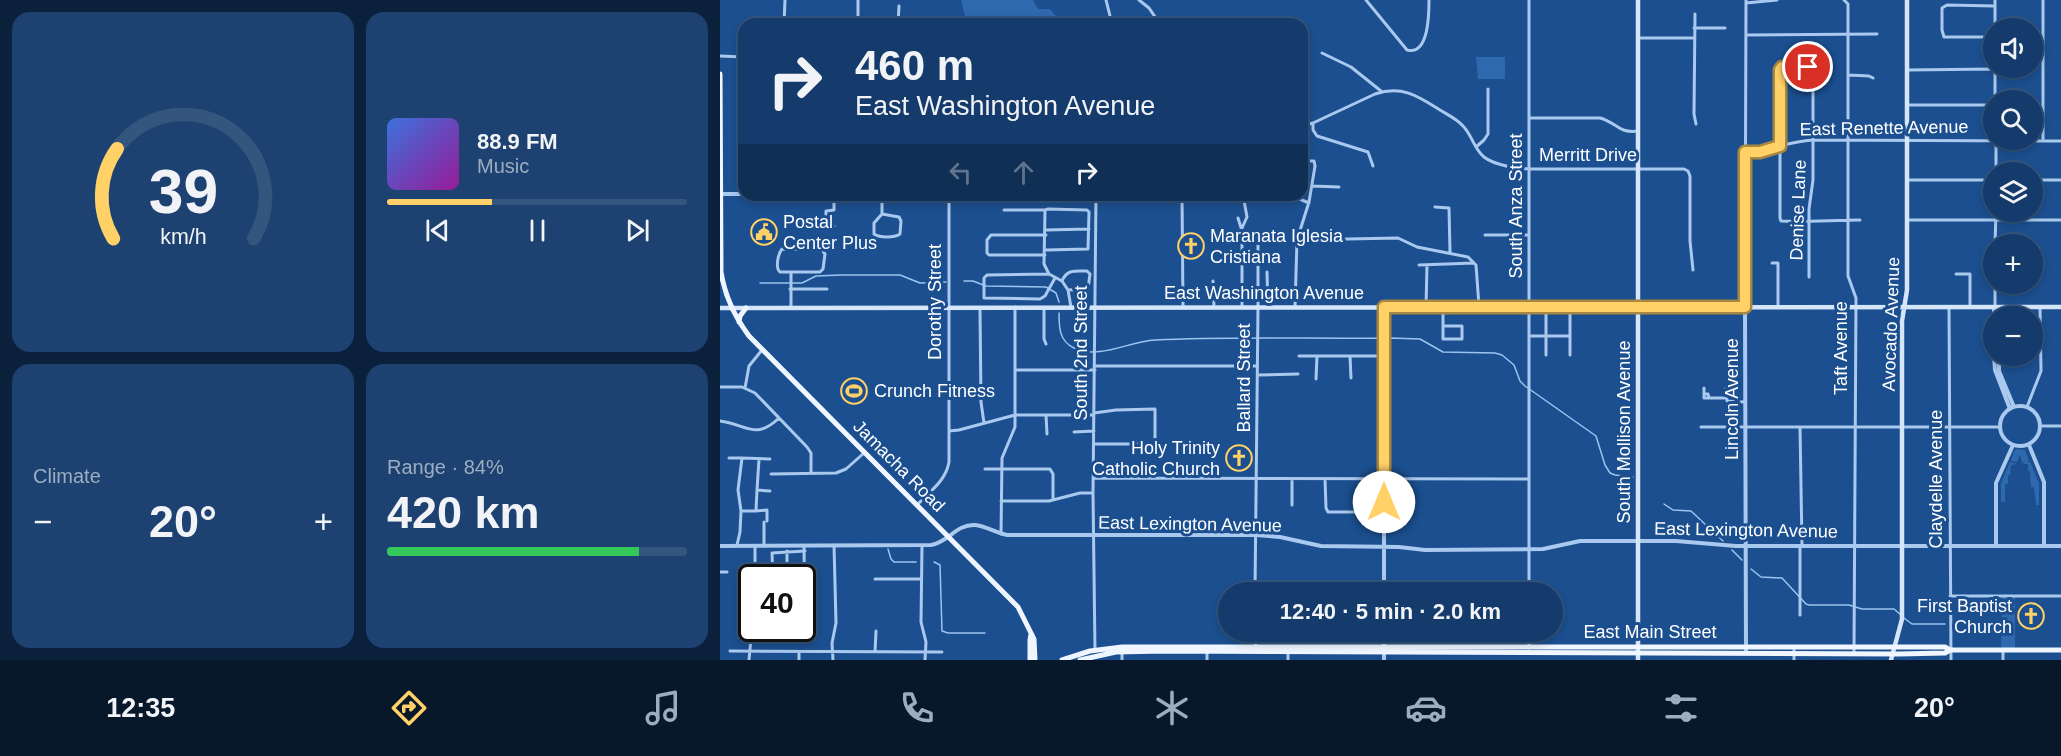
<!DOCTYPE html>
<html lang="en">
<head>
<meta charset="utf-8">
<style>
	:root { --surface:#143b6b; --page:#1d4271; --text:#f1f3f6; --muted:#9dadc1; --line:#33557e; --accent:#ffd166 }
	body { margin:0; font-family:Arial,sans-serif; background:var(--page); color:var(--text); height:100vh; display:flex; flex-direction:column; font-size:22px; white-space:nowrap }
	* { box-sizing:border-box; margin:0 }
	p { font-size:20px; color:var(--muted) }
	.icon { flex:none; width:33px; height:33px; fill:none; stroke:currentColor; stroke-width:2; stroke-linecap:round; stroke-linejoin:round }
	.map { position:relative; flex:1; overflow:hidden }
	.drawer { display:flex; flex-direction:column; gap:12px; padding:12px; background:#0b203b; width:720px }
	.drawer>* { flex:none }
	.banner { position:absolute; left:18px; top:18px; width:570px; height:183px; border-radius:18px; box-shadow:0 3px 9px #0003,0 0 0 2px var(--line); background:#143b6b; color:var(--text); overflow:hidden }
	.controls { position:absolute; left:1263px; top:18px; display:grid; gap:12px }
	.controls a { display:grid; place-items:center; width:60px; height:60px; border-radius:50%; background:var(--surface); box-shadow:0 3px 9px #0003,0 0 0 2px var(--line); font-size:30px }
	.speed { position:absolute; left:18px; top:564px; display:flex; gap:12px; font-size:30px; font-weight:700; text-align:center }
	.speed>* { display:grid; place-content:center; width:78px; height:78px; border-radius:50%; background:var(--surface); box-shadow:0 3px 9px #0003,0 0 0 2px var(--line); line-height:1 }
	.speed .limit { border:3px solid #111; border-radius:9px; background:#fff; color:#111 }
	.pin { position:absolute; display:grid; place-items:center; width:51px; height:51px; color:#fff; margin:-26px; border:3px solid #fff; border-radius:50%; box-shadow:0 2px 6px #0007 }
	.me { position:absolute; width:66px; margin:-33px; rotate:0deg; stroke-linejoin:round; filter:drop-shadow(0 0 4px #0008) }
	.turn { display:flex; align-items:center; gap:21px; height:126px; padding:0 18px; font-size:27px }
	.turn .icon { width:78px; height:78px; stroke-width:2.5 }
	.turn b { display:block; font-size:42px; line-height:51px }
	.lanes { display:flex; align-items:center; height:57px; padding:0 18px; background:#0003; justify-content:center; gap:30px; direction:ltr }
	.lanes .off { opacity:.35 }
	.big { font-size:45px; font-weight:700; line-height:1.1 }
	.drawer .widget { flex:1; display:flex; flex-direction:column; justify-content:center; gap:9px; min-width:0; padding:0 21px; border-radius:18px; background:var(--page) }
	.drawer .dial { align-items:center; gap:0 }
	.dial svg { height:156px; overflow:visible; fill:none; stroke:var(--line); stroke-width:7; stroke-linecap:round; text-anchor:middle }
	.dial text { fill:var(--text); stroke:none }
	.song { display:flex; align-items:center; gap:18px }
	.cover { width:72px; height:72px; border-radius:9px; background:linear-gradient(135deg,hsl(220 70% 55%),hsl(300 70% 35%)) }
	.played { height:6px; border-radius:3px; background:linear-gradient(90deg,var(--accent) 35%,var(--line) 35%) }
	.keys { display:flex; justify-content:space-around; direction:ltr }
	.heat { display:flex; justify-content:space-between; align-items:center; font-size:33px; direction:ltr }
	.charge { height:9px; border-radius:4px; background:linear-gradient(90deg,#34c759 84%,var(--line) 0) }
	.drawer .tiles { flex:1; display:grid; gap:12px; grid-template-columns:repeat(2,1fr) }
	.trip { position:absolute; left:498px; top:582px; width:345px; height:60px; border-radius:30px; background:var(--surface); box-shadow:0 3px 9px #0003,0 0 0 2px var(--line); font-weight:700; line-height:60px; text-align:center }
	.menu { display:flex; height:96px; justify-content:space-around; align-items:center; background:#08182b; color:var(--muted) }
	.menu .icon { width:42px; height:42px }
	.menu .current { color:var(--accent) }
	.menu b { font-size:27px; color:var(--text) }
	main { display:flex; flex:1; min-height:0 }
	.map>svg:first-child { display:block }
	.green { fill:#2e69ad }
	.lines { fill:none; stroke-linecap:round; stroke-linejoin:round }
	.stream { stroke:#9cc4f0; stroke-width:1.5 }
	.minor { stroke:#a9c9ee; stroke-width:3 }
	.tertiary { stroke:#a9c9ee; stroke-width:4 }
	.secondary { stroke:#d6e6fa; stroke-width:4.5 }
	.primary { stroke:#f0f6ff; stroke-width:5 }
	.route-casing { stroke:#a68842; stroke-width:15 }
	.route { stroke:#ffd166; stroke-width:10 }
	.labels { text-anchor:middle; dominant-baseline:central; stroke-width:6; stroke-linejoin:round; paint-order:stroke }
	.street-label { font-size:18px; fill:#fff; stroke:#1b4f8f }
	.poi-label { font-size:18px; fill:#fff; stroke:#1b4f8f; text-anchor:start }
</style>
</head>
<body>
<main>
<section class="drawer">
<div class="tiles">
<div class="widget dial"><svg viewBox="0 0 100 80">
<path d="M14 69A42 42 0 1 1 86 69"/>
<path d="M14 69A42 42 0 0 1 16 23" stroke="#ffd166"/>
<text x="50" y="56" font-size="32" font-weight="700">39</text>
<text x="50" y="72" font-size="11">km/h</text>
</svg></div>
<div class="widget">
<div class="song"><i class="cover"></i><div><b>88.9 FM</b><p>Music</p></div></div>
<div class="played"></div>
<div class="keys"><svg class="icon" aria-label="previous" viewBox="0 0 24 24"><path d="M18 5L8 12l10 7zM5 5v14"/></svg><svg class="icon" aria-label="pause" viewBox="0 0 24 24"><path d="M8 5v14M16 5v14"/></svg><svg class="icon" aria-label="next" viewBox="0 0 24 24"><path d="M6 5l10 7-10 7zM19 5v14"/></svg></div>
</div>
<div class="widget"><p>Climate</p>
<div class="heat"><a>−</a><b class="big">20°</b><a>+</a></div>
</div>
<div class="widget"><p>Range · 84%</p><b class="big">420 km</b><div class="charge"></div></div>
</div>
</section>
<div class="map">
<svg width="1341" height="660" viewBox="0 0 1341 660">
	<rect width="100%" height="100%" fill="#1b4f8f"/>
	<!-- green -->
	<path class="green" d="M241,0h72l5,9h12l13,15h-29l-3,-4 -7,-2 -21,5 -36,1z
		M756,57h29v22h-27z
		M1297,449l8,1 4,11 -3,1h4l9,21v22h-3l-2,-18h-3l-1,-16h-2v-7h-6l3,-2h-3l-2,-7 -3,7 -6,-1 3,-10z
		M1290,462l7,2 -6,1 -1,7 1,2 -3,2v8h-3v18h-4v-19z
		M1282,596h13v53h-14z"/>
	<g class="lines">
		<!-- stream -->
		<path class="stream" d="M244,281h9l13,5 60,1 10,6 3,9
			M40,283h42l14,-7 25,-1h59l20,8 26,-1
			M339,313c0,14 0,28 15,35 26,12 55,-7 81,-8 78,-4 156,-1 235,-2l30,1 23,13 52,1 7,2 12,10 6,16 5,5 71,50 9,29 5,8 5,2 18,2
			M944,504l9,6 18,1 32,30
			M168,549l3,10 3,3h22
			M1012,550l10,10
			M214,562l6,3 2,66 6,2h37
			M1031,569l10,8 21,1 24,26 3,1h40l13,4h32l7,6
			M1184,618l8,6h33"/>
		<!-- minor -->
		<path class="minor" d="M386,0l6,24
			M419,0l10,8 11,16
			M646,0l41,50c22,6 22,-37 22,-50
			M809,0v592
			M1124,0l4,4v272l8,22 -2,355
			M1275,0v28
			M1323,0v141
			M1026,3l31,-3
			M975,14l-1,100 2,10
			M64,18h43
			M64,24l1,-24
			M138,24v-24
			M178,24l1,-18
			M974,28h31
			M1026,35l131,-1
			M1274,37h-50l-2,-7v-22l5,-3 48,1
			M918,38h55
			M602,53l29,14 30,24
			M0,56l24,1
			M1275,69v31
			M1187,70l88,-1
			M1129,75l20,1 4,2
			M1187,105h87
			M810,118h70c16,4 19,16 38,13
			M593,124v6l4,6 51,16 5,14
			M582,126l11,-3 62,-29c27,-9 43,2 65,16 8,5 17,9 23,16 9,9 11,23 21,31 12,9 31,11 45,12h155l4,2 2,5v65l3,29
			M1276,141v31
			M756,147l8,-7 4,-6v-45
			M1025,152c24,-1 45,-11 69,-12l247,1
			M1187,180h87
			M1312,180h29
			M592,186l27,1
			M462,195l1,112
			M570,195l19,8
			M715,207l14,1 1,44
			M284,210h41
			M162,214l17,3 2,4 -1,13c-6,4 -20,4 -26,0v-11z
			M162,214v-19
			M518,218l4,13v76
			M1187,220h154
			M114,226h-8v-15l8,-1v-15
			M522,228l5,-11 -4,-22
			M326,230l43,-1
			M765,235h44
			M538,237v70
			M577,240l101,-2 19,9 51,10 8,8 3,41
			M1275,244l1,-32
			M62,249l40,1 3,4 -2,15 -3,3h-40c-5,-4 -2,-18 2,-23z
			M326,250l42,-1 1,-37 -2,-2 -39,-1 -3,1 -1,54 5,10 13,7 6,9 3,17
			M325,255h-56l-2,-2v-13l4,-5h55
			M1312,262h11
			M1052,263h6v44
			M699,265l55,-2
			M547,272l1,35
			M329,274l-62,1 -3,3v20l56,1 5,-3 10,-18
			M1236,274h14v33
			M1089,277v-68l4,-29v-109l-3,-4h-28l-2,5v146l1,3c26,1 53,-1 79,-1
			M342,281c5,-12 13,-10 25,-10l3,3 -2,15 -20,1
			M493,281l1,26
			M1275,284v23
			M70,289h37
			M71,307v-34
			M575,307l2,-67 12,-38 6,-36 -1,-5h-12
			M706,307l1,-42
			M723,307v32h19v-13h-19
			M1025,307l1,-307
			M1229,307l2,353
			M260,309l1,93 3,21
			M324,309v30l2,5
			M850,314v22
			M809,336h41v19
			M826,355v-41
			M579,356h85
			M630,356l1,22
			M374,366h163
			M296,370h79
			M538,375l40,-1
			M596,379l1,-23
			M0,387h22l13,6 52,54 4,6v20
			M25,388l4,-22 13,-16
			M1006,388l1,13 18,1
			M984,394h4l1,4h-5v-10
			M990,398h16
			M1307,407l14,-36 -1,-64
			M326,415l1,19
			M0,421c26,3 35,20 59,-3
			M1320,426h21
			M981,427h299
			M1080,427l2,119
			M229,431l10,-1 56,-15h79
			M354,432l20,-1
			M374,444h61v-35l-39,1 -22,3
			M9,458h13
			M39,459l-2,31 13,1
			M265,469h65l3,5v26
			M51,474l65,-1 10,-4 18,-16
			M374,478l435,1
			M605,479l1,29 2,4h56
			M281,501h48l31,-8h13
			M197,505c12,-13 29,-24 32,-43v-267
			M572,505v-26
			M21,511h15l1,-21
			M36,511l11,-1v11
			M44,522v24
			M281,534l1,-76 13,-31v-120
			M17,545l3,-13 1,-21 -3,-21 4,-32 28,1
			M202,545l-1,77 5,20 -1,18
			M35,546v32
			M1080,546v69
			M67,551v27
			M0,572h7
			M53,578l-1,-25 33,-2
			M155,579h46
			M535,587l34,1
			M597,587h212
			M535,592l3,-285
			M1230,596h111
			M53,628v6h32l-1,-88
			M535,632l1,15
			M809,648v-16
			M1074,648v12
			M1283,650v10
			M10,651l212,1
			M375,651l-2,-158 3,-298
			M79,652v8
			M155,652l1,-21
			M402,652v8
			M29,660l3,-32
			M113,660l-1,-17 4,-20 -2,-78
			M487,660v-8
			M568,660v-8"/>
		<!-- tertiary -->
		<path class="tertiary" d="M1,194h23
			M1025,307l1,346
			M1279,307v9
			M1274,316v-9
			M1274,356l1,14 15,39
			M1279,356v15l15,36
			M1280 426a20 20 0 1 1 40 0a20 20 0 1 1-40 0Z
			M1309,445l15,37v64
			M0,546l211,-1c18,-3 25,-21 44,-20 11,1 21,8 32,10h249l24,2 41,9 78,1 26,3 118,-1 37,-8h96l60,5h325
			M1276,546v-63l17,-38
			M664,592v-285
			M664,632v28"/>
		<!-- secondary -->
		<path class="secondary" d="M0,308l1341,-1
			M918,660v-660
			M1171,660l11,-41v-298l5,-31v-290"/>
		<!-- primary -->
		<path class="primary" d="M0,74l1,198c4,25 13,44 28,64l269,271 16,32 1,21
			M19,322l1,-6 6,-8
			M310,660v-20l1,-6
			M342,660l28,-9 32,-4h823l5,3h111
			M360,660l36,-8 48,-1 735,3 46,-1 5,-3"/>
	</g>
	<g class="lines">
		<!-- route casing -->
		<g class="route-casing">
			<path id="route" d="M664,502v-195h361v-155h15l20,-6v-76l2,-3h26"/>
		</g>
		<!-- route -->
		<use href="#route" class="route"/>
	</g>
	<!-- icons -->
	<defs>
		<g id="civic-ring" transform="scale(1.35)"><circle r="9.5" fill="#1b4f8f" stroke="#ffd166" stroke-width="1.5"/><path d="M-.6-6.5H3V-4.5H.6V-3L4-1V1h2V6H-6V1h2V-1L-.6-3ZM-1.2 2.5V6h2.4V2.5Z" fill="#ffd166"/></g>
		<g id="church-ring" transform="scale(1.35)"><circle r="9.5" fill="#1b4f8f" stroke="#ffd166" stroke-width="1.5"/><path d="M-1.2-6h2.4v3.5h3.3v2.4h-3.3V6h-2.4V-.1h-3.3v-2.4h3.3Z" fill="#ffd166"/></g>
		<g id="stadium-ring" transform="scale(1.35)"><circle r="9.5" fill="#1b4f8f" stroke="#ffd166" stroke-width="1.5"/><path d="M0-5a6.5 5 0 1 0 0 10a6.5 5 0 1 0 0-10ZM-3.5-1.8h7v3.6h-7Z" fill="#ffd166"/></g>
	</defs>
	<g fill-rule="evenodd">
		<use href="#civic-ring" x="44" y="232"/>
		<use href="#church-ring" x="471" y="246"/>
		<use href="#stadium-ring" x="134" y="391"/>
		<use href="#church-ring" x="519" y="458"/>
		<use href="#church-ring" x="1311" y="616"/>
	</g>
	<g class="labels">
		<!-- street labels -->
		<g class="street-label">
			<text transform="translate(1164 128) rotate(-1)">East Renette Avenue</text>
			<text x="868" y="155">Merritt Drive</text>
			<text transform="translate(796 206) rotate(-90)">South Anza Street</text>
			<text transform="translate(1078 210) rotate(-88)">Denise Lane</text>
			<text x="544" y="293">East Washington Avenue</text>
			<text transform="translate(215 302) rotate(-90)">Dorothy Street</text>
			<text transform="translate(1171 324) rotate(-88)">Avocado Avenue</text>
			<text transform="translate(1121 348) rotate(-90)">Taft Avenue</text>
			<text transform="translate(361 353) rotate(-90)">South 2nd Street</text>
			<text transform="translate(524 378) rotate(-90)">Ballard Street</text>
			<text transform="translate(1012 399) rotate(-90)">Lincoln Avenue</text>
			<text transform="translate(904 432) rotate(-90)">South Mollison Avenue</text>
			<text transform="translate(179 466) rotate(45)">Jamacha Road</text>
			<text transform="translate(1216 479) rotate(-90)">Claydelle Avenue</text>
			<text transform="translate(470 524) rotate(1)">East Lexington Avenue</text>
			<text transform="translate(1026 530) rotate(1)">East Lexington Avenue</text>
			<text x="930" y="632">East Main Street</text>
		</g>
		<!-- poi labels -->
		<g class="poi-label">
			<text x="63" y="222">Postal<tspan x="63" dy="21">Center Plus</tspan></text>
			<text x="490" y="236">Maranata Iglesia<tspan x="490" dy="21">Cristiana</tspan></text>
			<text x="154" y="391">Crunch Fitness</text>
			<text x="500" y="448" text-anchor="end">Holy Trinity<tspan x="500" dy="21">Catholic Church</tspan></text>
			<text x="1292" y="606" text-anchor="end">First Baptist<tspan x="1292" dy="21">Church</tspan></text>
		</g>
	</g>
</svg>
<div class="controls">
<a><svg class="icon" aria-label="sound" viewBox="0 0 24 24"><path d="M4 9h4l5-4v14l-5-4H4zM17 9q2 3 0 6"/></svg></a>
<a><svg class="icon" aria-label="search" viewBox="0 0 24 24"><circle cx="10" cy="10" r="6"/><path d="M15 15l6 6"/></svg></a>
<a><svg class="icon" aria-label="layers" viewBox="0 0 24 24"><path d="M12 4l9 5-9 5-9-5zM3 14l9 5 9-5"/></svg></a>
<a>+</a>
<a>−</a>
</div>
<div class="speed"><div class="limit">40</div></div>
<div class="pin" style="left:1088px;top:67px;background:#d93025"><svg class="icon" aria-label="arrive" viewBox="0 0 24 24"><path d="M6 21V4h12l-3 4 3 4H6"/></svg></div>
<svg class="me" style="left:664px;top:502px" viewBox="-20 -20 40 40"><circle r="19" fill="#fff"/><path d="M0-13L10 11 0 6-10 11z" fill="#ffd166"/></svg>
<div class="trip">12:40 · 5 min · 2.0 km</div>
<div class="banner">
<div class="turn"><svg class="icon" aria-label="right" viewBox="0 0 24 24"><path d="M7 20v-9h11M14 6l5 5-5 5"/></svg><div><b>460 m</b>East Washington Avenue</div></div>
<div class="lanes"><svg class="icon off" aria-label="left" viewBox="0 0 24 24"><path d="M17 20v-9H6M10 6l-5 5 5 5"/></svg><svg class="icon off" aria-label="ahead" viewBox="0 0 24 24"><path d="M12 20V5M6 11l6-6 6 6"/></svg><svg class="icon" aria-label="right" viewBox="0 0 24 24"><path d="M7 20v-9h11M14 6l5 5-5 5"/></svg></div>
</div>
</div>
</main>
<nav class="menu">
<b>12:35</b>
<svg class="icon current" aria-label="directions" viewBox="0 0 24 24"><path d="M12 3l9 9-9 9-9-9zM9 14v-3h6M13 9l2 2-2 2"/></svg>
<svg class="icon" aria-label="music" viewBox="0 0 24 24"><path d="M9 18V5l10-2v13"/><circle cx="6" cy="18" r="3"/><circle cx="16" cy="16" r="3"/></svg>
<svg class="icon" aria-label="phone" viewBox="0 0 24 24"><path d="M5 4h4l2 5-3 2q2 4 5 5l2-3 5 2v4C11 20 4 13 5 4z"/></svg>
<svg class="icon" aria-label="climate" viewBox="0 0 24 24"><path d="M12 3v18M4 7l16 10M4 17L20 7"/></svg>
<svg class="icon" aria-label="car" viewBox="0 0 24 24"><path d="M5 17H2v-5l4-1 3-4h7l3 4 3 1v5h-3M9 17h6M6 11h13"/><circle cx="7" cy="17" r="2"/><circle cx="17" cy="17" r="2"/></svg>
<svg class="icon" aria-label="filters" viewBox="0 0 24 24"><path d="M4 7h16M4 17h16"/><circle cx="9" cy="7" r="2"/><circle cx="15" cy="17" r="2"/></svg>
<b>20°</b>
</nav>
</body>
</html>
